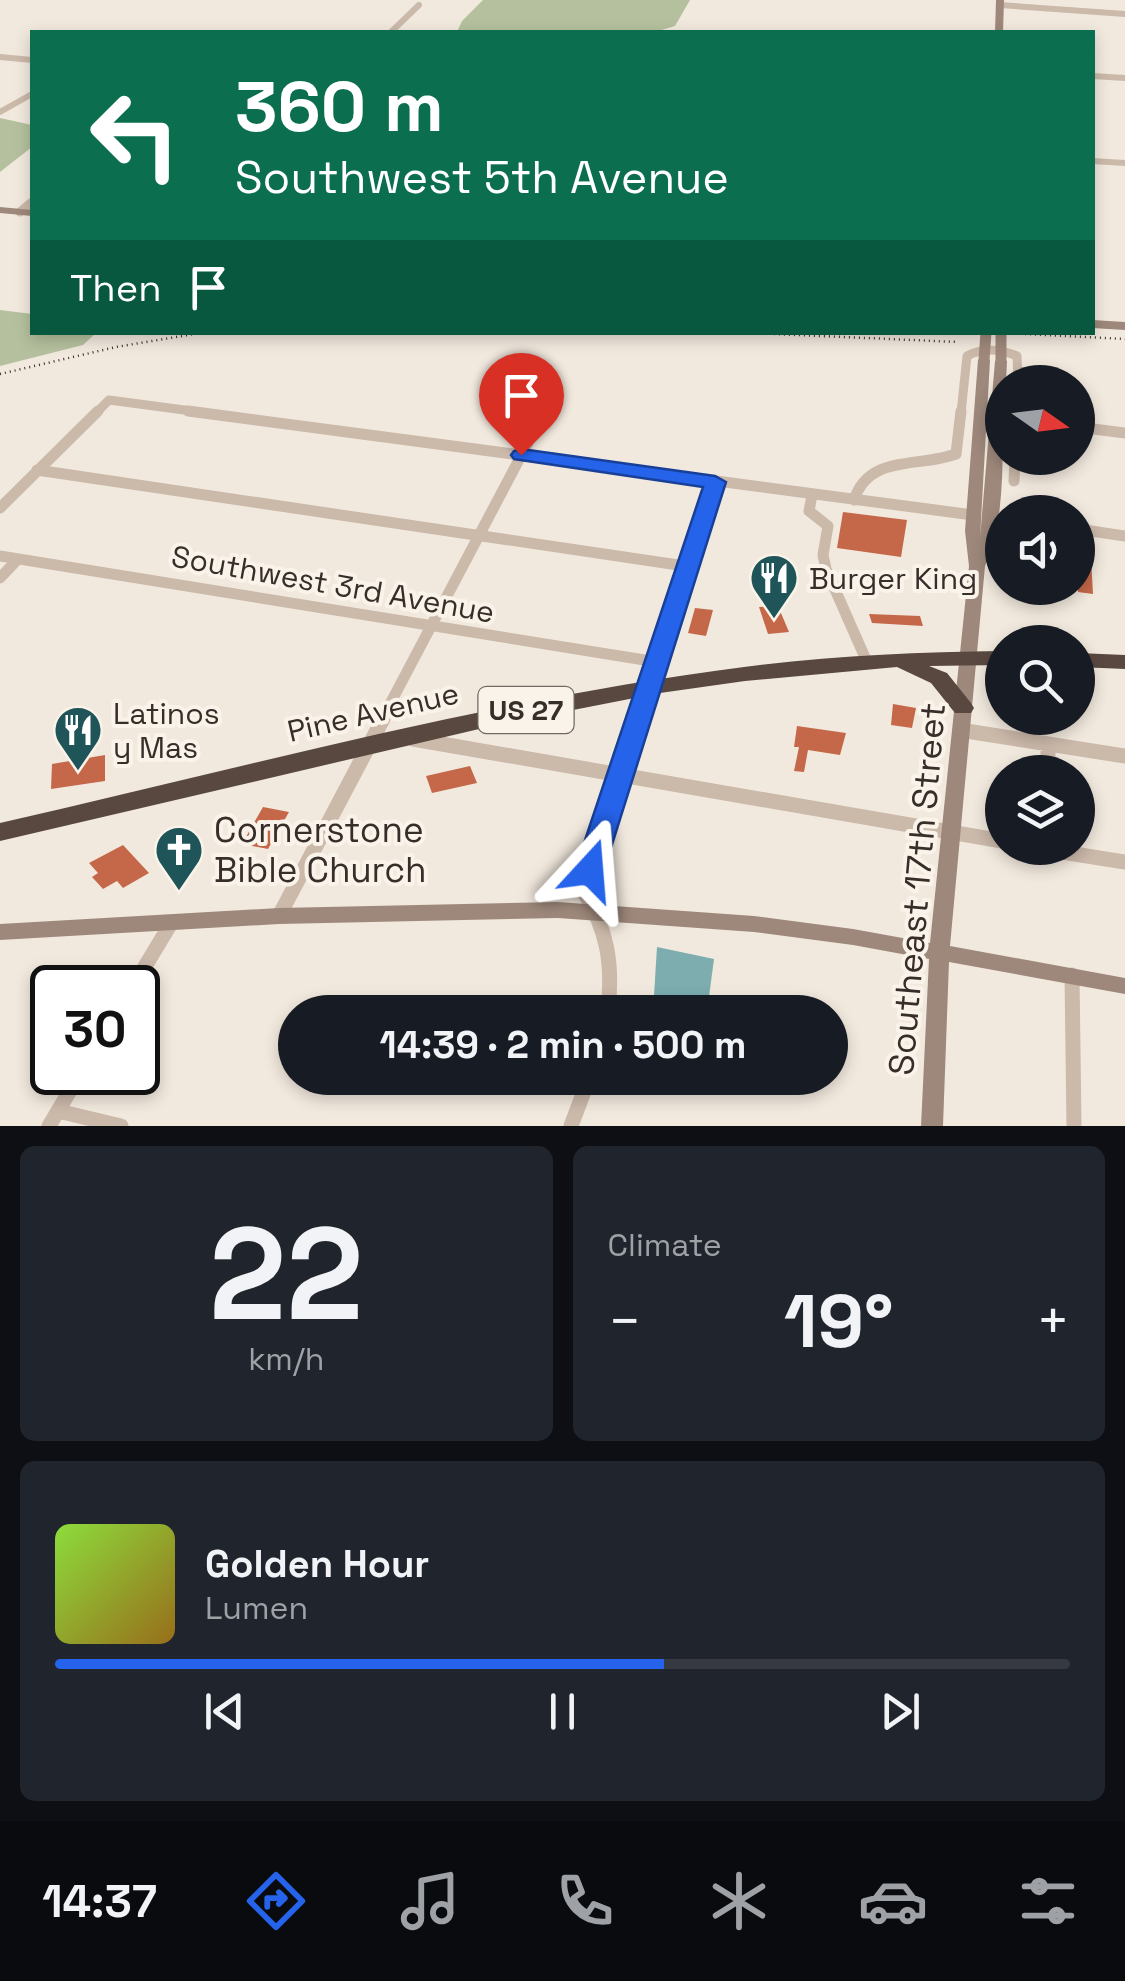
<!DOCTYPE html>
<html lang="en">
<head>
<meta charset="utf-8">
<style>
	:root { --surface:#171b24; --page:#20242c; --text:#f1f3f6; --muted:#9ea1a6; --line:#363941; --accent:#2563eb }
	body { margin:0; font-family:"Space Grotesk",sans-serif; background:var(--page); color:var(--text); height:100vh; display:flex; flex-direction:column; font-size:38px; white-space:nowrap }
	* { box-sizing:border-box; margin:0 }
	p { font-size:32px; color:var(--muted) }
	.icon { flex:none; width:55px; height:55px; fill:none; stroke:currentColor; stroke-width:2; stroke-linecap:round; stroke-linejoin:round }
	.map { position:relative; height:1126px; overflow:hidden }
	.side { display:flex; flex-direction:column; gap:20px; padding:20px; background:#0d0f14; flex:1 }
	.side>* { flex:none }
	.hud { position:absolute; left:30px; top:30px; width:1065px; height:305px; border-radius:0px; box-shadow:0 5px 15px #0003; background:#0b6e4f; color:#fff; overflow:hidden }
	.needle { width:65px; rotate:104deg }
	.buttons { position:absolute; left:985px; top:365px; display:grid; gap:20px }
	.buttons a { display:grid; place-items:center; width:110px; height:110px; border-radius:50%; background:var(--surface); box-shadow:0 5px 15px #0003; font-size:50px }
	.speed { position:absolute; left:30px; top:965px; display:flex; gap:20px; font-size:50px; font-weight:700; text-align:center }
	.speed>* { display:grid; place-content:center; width:130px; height:130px; border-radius:50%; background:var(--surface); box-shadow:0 5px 15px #0003; line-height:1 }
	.speed .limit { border:5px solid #111; border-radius:15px; background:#fff; color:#111 }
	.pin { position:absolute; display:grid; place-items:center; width:85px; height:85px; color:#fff; margin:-102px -42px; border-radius:50% 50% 50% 0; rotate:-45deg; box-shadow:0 0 10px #0007 }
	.pin .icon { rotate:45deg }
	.me { position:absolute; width:110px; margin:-55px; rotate:19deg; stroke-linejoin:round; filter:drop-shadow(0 0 8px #0008) }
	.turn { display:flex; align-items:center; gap:35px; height:210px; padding:0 40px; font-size:45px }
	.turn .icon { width:130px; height:130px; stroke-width:2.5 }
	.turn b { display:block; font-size:70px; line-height:85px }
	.then { display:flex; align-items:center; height:95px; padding:0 40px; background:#0003; gap:20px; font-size:38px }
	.big { font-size:75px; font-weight:600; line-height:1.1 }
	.side .widget { flex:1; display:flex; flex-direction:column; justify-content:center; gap:15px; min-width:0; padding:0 35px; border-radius:15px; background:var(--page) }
	.side .dial { align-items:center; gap:0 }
	.dial b { font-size:130px; line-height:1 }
	.song { display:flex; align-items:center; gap:30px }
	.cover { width:120px; height:120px; border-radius:15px; background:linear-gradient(135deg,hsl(90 70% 55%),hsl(40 70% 35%)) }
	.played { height:10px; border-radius:5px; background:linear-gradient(90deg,var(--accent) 60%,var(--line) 60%) }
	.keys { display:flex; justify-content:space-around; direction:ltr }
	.heat { display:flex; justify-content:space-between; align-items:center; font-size:55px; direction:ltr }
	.side .tiles { flex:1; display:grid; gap:20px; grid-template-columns:1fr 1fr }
	.widget:last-child { grid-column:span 2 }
	.trip { position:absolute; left:278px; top:995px; width:570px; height:100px; border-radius:50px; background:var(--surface); box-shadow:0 5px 15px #0003; font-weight:600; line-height:100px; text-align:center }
	.tab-bar { display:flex; height:160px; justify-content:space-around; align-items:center; background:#090b0e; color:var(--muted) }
	.tab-bar .icon { width:70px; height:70px }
	.tab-bar .active { color:var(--accent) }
	.tab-bar b { font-size:45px; color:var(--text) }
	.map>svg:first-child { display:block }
	.green { fill:#b5c19e }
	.water { fill:#7dadaf }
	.building { fill:#c56849 }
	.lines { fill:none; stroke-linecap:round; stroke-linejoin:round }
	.street-far3 { stroke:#cbb9aa; stroke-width:6 }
	.street-far2 { stroke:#cbb9aa; stroke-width:9 }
	.street-far1 { stroke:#cbb9aa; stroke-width:11 }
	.street { stroke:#cbb9aa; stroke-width:15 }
	.secondary { fill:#9e887b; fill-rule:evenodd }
	.highway { fill:#594840; fill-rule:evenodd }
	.rail { stroke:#382e29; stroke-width:2.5; stroke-dasharray:1 4; stroke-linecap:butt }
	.secondary-bridge { stroke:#9e887b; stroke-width:11 }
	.route { fill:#2563eb; stroke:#184099; stroke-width:2.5 }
	.labels { text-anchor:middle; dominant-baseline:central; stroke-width:8; stroke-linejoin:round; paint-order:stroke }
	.shield { fill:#faf3ea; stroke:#726963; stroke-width:2.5 }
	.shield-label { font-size:28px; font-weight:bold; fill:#382e29 }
	.poi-label { font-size:30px; fill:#382e29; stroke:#faf3ea; text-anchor:start }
	.street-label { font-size:30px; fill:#382e29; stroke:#faf3ea }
	.near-poi-label { font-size:35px; fill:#382e29; stroke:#faf3ea; text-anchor:start }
	.near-street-label { font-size:35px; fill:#382e29; stroke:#faf3ea }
</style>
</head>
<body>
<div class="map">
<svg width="1125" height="1126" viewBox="0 0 1125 1126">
	<rect width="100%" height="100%" fill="#f2e9de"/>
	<!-- green -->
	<path class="green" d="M483,0h207l-15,26 -20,6h-198l5,-11z
		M0,118l32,7v22l-32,25z
		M0,310l32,4v18l64,1 -13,12 -83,21z"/>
	<!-- water -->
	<path class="water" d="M657,947l57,12 -7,53h-54z"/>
	<!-- building -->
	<path class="building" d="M843,512l64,8 -6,37 -64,-9z
		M1078,538l12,2 3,54 -15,-2z
		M778,606l11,26 -21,2 -9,-27z
		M695,608l18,2 -7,26 -18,-3z
		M869,614l51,2 3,10 -51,-3z
		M893,704l23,4 -4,20 -21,-3z
		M797,726l49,7 -6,22 -32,-5 -4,22 -10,-1 5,-24h-5z
		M105,755v26l-54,8 1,-25z
		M470,766l7,17 -45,10 -6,-17z
		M263,807l26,5 -21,37 -26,-5z
		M123,845l26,28 -26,15 -6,-7 -14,8 -11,-12 6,-4 -9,-10z"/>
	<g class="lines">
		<!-- street-far3 -->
		<path class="street-far3" d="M1000,5l125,9
			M391,32l28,-27
			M0,57l32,3
			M1092,76l33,2
			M0,112l32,-18
			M1092,161l33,2"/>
		<!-- street-far2 -->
		<path class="street-far2" d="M20,212l12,-10
			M96,413l13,-13 98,13
			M961,413l6,-57c17,-9 33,-7 50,0l1,26"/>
		<!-- street-far1 -->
		<path class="street-far1" d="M188,411l785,104
			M1078,427l47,6
			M37,470l648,96
			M1014,481l1,-23
			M812,495l-3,16 19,15 -5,29 3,14 41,93
			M854,500c15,-46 64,-32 102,-46l5,-43
			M0,508l98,-97
			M1078,529l47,7
			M0,556l657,106
			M0,578l18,-19
			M381,721l160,-303
			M638,721l77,-239"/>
		<!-- street -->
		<path class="street" d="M960,730l165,26
			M413,739l589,102
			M1048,744v28
			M1037,848l88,14
			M279,916l104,-197
			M1072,975l2,151
			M132,988l38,-63
			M608,1012c5,-48 0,-81 -25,-122l55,-171
			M58,1111l63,15
			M49,1126l32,-54
			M571,1126l18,-48"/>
		<!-- secondary -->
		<path class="secondary" d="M996,0h8l-1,32h-8z
			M0,207l32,3v6l-32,-3z
			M1092,320l33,2v8l-33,-2z
			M984,356l6,4 -10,178 15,-177 6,-4 6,4 -1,21h-4c0,55 6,136 -17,184l-35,380 175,32v16l-176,-32 -6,164h-22l8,-167 -76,-14 -99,-13 -196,-14 -279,6 -279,16v-16l279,-16 279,-6 196,14 99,13 77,14 39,-377 -4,-35 13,-171z"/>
		<!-- highway -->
		<path class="highway" d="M1002,651v14l-73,1 18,7 24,30 3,5 -3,5h-16l-24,-30 -34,-16 -152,14 -85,12 -168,33 -492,115v-18c246,-56 493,-124 744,-156 86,-11 172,-15 258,-16z
			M1078,653l47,2v14l-47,-2z"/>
		<!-- rail -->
		<path class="rail" d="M729,332l229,10
			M985,332l140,7
			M0,374l116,-27 90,-15"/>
		<!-- secondary-bridge -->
		<path class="secondary-bridge" d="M1001,332v29
			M984,360l2,-28"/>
	</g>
	<!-- route -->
	<path class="route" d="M521,449l194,27 11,6 -122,388 -4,7 -10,4 -10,-4 -5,-7 128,-383 -189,-28 -3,-4 3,-4z"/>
	<!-- icons -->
	<defs>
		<g id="restaurant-pin" transform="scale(2.5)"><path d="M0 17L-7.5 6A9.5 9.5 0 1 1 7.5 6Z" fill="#1f5559" stroke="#faf3ea"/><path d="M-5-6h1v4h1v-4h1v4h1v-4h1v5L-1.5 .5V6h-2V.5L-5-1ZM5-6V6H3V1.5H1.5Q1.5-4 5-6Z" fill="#fff"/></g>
		<g id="church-pin" transform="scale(2.5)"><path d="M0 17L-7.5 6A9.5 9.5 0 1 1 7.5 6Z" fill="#1f5559" stroke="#faf3ea"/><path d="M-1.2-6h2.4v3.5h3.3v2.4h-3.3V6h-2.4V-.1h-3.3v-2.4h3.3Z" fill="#fff"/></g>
	</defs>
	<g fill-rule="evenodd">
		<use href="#restaurant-pin" x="774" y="578"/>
		<use href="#restaurant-pin" x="78" y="730"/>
		<use href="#church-pin" x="179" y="850"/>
	</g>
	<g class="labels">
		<!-- shield labels -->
		<rect class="shield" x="478.5" y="687" width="95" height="46" rx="8"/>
		<g class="shield-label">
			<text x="526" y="710">US 27</text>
		</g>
		<!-- poi labels -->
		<g class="poi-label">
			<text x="809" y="578">Burger King</text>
			<text x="113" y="713">Latinos<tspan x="113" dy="34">y Mas</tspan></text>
		</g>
		<!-- street labels -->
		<g class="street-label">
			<text transform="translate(333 584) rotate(10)">Southwest 3rd Avenue</text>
			<text transform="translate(373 712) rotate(-13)">Pine Avenue</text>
		</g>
		<!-- near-poi labels -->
		<g class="near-poi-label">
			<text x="214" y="830">Cornerstone<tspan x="214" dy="40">Bible Church</tspan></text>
		</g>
		<!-- near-street labels -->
		<g class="near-street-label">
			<text transform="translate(917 889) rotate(-85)">Southeast 17th Street</text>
		</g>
	</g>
</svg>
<div class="buttons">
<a><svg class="needle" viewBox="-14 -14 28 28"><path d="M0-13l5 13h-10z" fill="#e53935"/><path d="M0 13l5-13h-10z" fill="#9ea1a6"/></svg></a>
<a><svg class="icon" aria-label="sound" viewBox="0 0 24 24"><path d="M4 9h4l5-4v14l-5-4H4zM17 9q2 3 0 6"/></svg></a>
<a><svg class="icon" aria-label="search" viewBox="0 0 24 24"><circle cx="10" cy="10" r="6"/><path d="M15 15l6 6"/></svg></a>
<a><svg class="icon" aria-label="layers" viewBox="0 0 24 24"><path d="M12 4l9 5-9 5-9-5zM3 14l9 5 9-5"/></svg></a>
</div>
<div class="speed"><div class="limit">30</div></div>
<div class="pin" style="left:521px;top:455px;background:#d93025"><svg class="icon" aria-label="arrive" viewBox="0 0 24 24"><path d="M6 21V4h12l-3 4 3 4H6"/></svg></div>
<svg class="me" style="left:590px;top:870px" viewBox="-20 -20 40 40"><path d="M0-17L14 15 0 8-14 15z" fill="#2563eb" stroke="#fff" stroke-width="4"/></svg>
<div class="trip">14:39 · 2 min · 500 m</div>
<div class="hud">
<div class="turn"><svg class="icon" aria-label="left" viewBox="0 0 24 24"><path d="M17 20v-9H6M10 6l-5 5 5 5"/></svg><div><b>360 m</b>Southwest 5th Avenue</div></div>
<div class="then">Then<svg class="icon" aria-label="arrive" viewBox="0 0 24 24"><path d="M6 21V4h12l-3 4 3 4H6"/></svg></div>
</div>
</div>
<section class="side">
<div class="tiles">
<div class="widget dial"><b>22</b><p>km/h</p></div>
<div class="widget"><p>Climate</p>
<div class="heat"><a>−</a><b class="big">19°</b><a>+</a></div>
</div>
<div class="widget">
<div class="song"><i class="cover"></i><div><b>Golden Hour</b><p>Lumen</p></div></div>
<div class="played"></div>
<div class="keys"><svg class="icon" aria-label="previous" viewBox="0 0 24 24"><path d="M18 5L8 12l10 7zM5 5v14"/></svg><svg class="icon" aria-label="pause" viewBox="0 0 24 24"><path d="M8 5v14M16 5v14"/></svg><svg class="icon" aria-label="next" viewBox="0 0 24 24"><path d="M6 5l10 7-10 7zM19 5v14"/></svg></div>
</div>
</div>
</section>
<nav class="tab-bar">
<b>14:37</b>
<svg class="icon active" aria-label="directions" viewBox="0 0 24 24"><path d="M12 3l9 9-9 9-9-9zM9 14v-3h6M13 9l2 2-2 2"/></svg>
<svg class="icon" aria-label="music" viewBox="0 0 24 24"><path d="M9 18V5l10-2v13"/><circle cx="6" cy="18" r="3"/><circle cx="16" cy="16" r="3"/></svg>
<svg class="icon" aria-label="phone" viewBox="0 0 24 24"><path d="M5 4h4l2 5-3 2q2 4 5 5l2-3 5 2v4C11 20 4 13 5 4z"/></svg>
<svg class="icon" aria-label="climate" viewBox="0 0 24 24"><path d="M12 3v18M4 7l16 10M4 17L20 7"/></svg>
<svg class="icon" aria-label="car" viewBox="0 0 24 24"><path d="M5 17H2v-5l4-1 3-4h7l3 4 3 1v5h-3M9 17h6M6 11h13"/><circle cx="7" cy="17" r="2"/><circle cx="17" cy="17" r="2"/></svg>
<svg class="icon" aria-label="filters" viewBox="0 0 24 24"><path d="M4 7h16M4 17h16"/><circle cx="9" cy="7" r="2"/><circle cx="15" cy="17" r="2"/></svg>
</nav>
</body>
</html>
